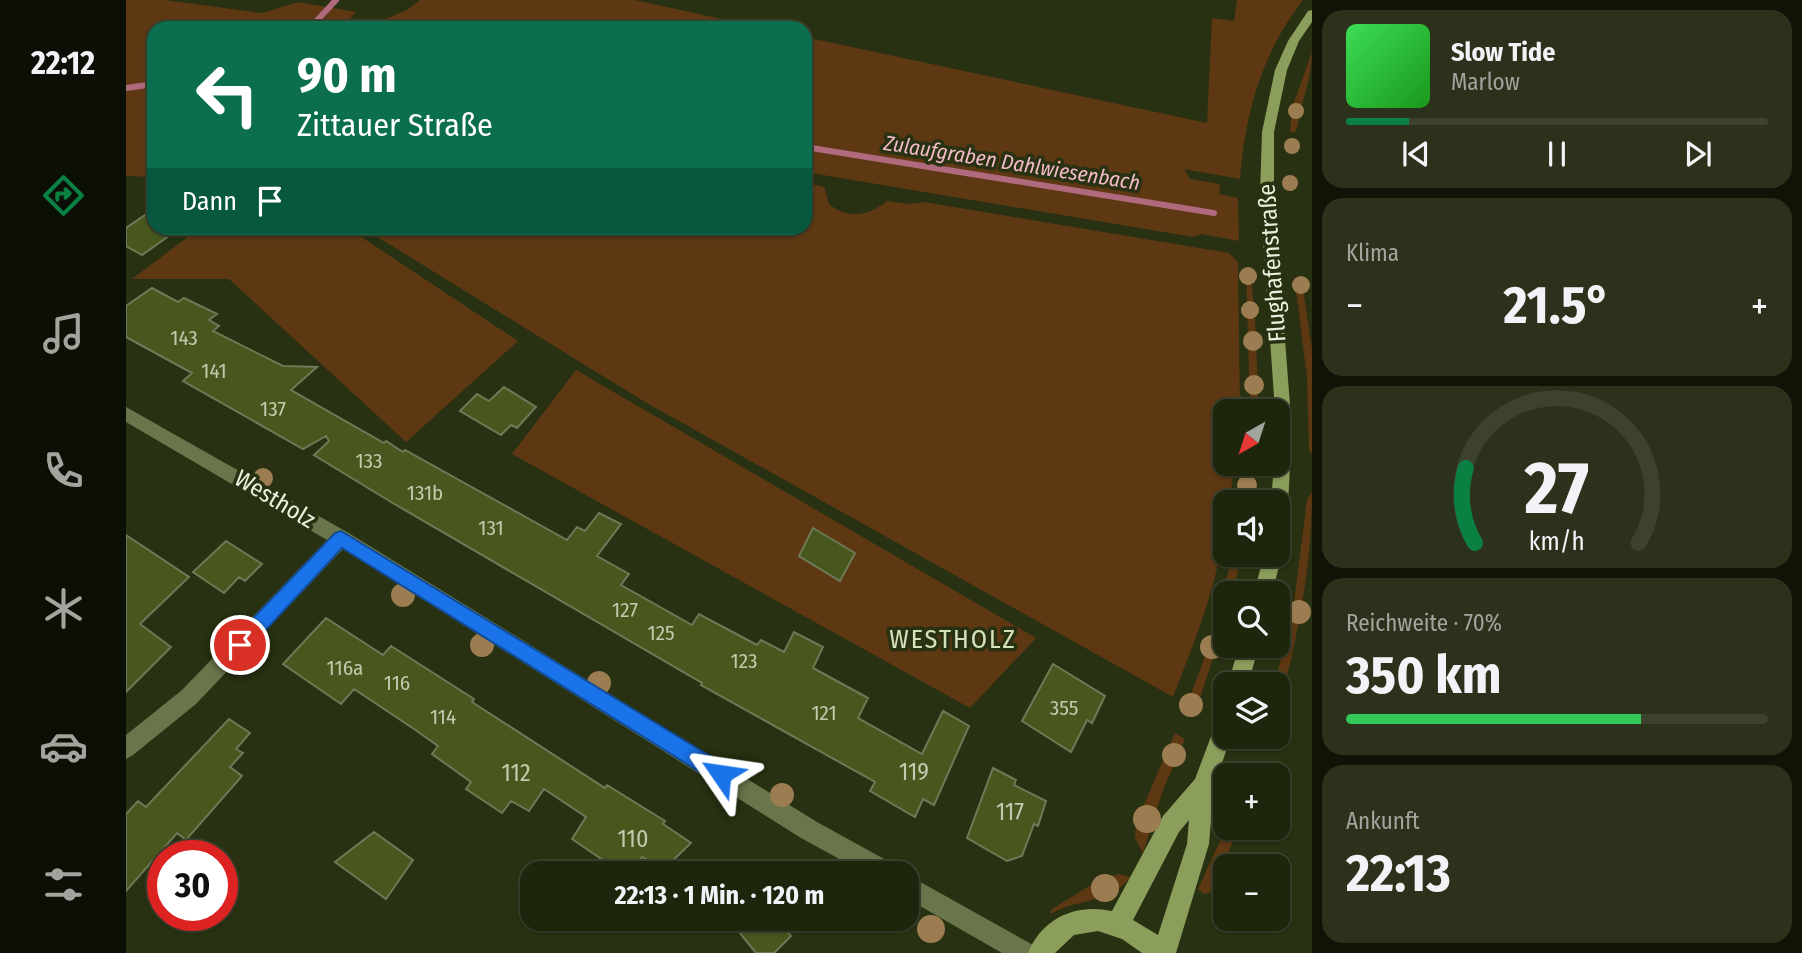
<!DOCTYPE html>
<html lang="de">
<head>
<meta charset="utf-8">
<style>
	:root { --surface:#1e250d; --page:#2b311b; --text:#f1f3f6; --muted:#a1a59d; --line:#3c422e; --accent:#0b8043 }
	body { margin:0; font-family:"Fira Sans Condensed",sans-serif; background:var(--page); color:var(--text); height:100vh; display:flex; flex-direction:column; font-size:26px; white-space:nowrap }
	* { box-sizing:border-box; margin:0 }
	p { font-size:23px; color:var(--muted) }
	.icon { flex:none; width:38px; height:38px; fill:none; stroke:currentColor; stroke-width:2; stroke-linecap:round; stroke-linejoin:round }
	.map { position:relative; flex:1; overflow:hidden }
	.side { display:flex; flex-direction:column; gap:10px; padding:10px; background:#101407; width:490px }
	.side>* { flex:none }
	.top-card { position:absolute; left:21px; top:21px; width:665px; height:214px; border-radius:21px; box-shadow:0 2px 5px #0004,0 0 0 2px var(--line); background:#0b6e4f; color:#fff; overflow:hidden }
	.needle { width:46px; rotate:219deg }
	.buttons { position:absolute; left:1087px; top:399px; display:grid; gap:14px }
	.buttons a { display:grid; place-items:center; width:77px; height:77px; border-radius:14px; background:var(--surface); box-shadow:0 2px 5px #0004,0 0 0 2px var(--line); font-size:35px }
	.speed { position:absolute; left:21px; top:840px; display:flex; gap:14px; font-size:35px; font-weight:700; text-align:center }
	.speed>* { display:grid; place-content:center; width:91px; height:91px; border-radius:50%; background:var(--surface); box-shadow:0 2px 5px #0004,0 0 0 2px var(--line); line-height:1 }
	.speed .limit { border:10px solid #d22; background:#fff; color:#111 }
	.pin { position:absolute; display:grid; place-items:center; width:60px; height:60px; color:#fff; margin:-30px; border:4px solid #fff; border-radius:50%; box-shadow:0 2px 7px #0007 }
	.me { position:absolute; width:77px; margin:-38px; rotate:302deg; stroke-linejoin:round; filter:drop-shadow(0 0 5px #0008) }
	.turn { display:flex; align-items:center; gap:24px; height:147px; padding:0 35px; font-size:32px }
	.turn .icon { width:91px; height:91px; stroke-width:2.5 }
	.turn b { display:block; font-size:49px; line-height:60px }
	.then { display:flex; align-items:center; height:66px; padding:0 35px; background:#0003; gap:14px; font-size:26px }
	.big { font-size:52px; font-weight:700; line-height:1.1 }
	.side .tile { flex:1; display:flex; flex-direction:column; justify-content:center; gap:10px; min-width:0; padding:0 24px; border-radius:21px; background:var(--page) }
	.side .dial { align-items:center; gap:0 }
	.dial svg { height:182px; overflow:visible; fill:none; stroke:var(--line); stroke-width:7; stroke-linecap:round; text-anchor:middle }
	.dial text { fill:var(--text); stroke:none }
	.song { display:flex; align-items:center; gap:21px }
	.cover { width:84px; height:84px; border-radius:10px; background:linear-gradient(135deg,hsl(130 70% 55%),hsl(120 70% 35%)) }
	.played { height:7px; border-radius:4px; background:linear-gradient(90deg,var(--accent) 15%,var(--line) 15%) }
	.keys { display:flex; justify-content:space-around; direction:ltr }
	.heat { display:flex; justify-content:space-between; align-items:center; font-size:38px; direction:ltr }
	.charge { height:10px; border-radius:5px; background:linear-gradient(90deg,#34c759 70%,var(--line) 0) }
	.trip { position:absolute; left:394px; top:861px; width:399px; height:70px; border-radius:21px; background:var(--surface); box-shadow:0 2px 5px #0004,0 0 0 2px var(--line); font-weight:700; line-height:70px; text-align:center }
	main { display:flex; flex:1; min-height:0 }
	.dock { display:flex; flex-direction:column; width:126px; justify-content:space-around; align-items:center; background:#0c0f05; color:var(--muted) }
	.dock .icon { width:49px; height:49px }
	.dock .active { color:var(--accent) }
	.dock b { font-size:32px; color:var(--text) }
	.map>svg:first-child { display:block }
	.green { fill:#5d3813 }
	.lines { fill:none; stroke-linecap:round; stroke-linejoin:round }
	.stream { stroke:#af6a7e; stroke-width:6 }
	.building { fill:#48571d; stroke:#6e7957; stroke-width:2 }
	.street { fill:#69764c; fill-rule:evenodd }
	.secondary { fill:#8b9e5b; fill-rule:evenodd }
	.tree { fill:#9c7d51 }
	.route { fill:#1a73e8; stroke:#114b97; stroke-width:2 }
	.labels { text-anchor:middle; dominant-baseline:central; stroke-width:7; stroke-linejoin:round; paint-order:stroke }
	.far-water-label { font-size:21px; font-style:italic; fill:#f3bbc9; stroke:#283111 }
	.number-label { font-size:21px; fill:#c1caad }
	.street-label { font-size:24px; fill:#e9f0dd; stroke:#283111 }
	.near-number-label { font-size:24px; fill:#c1caad }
	.neighbourhood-label { font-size:26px; letter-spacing:2px; fill:#d4e1ba; stroke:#283111 }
</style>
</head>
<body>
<main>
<nav class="dock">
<b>22:12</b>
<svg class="icon active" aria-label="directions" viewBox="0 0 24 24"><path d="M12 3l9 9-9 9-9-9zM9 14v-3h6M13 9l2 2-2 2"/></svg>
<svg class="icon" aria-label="music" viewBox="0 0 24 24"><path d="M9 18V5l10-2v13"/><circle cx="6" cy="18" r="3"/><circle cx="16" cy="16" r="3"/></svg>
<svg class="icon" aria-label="phone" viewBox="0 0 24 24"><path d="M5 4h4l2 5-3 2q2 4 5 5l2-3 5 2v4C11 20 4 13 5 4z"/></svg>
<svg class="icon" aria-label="climate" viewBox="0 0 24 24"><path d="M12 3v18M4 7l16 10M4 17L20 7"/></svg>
<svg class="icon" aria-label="car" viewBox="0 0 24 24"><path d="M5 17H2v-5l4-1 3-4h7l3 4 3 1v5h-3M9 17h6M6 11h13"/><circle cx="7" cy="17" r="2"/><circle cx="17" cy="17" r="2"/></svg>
<svg class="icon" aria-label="filters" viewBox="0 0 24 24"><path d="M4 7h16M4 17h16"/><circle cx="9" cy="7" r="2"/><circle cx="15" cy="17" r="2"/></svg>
</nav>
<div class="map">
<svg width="1186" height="953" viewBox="0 0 1186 953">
	<rect width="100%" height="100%" fill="#283111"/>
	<!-- green -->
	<path class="green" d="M0,0h39l97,13 36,-11 58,10 -7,8 24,4 34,-14 13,-10h215l128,28h-609v149l-28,-1z
		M1111,0h66c-41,53 -58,113 -63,179l-56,-10 6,10 30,5 -1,10 19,4 1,43 -38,-7 -8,3 -388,-65v-135l402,86 5,-105 22,3z
		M1186,52c0,26 -11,50 -15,76l-2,4h-5l2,-24z
		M679,183l19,4 5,17c19,16 40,12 58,-3l22,3 15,-2 305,51 9,9 2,149h-15v53h10l-6,38h-4c0,67 -28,133 -52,195l-528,-295 -282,-174h442z
		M74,228h148l170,113 -112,101 -177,-163h-97z
		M1120,267l4,1 5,51 4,92h-9z
		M1169,281l7,1 10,67v106l-3,-5 -2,-72z
		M450,370l460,268 -66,70 -458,-254z
		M1186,492c0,76 -15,147 -34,221v-29h-3l19,-81 13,-104z
		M1107,555h9l-9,38h-8v29l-31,94 -9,-5 20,-55z
		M1049,733l10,6 -22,51 -20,63 -8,-15 1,-15z
		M1100,828h13l-29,65 -6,1 -6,-5z
		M992,874l13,3 -18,18 -45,11 -18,8 2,-5 39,-24z"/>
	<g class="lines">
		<!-- stream -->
		<path class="stream" d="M184,28l26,-28
			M0,88l28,-4
			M679,147l409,66"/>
	</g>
	<!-- building -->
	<path class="building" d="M28,209v19h26l-38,27 -16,-9v-18z
		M26,288l26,14 6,-4 33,16 -8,6 10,6 -6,5 70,35 34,1 -26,23 93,53 2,-2 17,11 2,-2 162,90 10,-13 8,4 14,-18 22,11 -24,32 32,18 -8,11 71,40 7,-11 58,31 4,-5 23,12 10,-20 29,15 -10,21 55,30 -10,20 64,36 21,-43 26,15 -35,79 -11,-6 -8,18 -45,-26 5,-9 -174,-97 1,-2 -311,-181 -77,-47 15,-14 -3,-5 -23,13 -120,-68 9,-8 -66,-36v-31z
		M378,387l32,20 -19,21 -6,-3 -10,10 -41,-24 17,-17 12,7z
		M687,528l42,25 -15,28 -41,-25z
		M0,535l63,42 -49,47 31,23 -45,45z
		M100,541l36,23 -17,17 -6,-4 -15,16 -31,-21z
		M200,618l57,37 8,-9 83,53 -2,3 133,86 2,-3 58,36 -2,3 28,19 -27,26 -22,-12 -10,16h-10l-50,-34 14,-22 -42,-28 -15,22 -18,-10 -9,12 -36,-24 5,-7 -39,-28 6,-8 -24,-17 -60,-40 -13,15 -58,-40z
		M927,664l52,32 -13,27 -5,-3 -16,32 -49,-31z
		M103,719l21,14 -14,16 7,4 -13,14 12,9 -56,64 -9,-7 -51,58v-77l12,-13 8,6z
		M867,768l23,12 -2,5 32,16 -8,25 -4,-2 -12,32 -15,5 -40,-23z
		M248,832l39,28 -27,39 -51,-37z
		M627,919h23l15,17 -17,17h-18l-16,-20z"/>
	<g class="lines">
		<!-- street -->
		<path class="street" d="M0,407l221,125 470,290 78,43 3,8h-33l-64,-35 -458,-289 -147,155 -63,51 -7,4v-24l56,-45 145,-150 -201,-118z
			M780,874l127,71 4,8h-35l-96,-55z"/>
		<!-- secondary -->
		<path class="secondary" d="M1186,10v12l-13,19 -12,29 -13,62v64l18,235 -5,91 -3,6 -6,2v-28h-7l3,-38h4v-53h-3l-15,-215 2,-64 13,-62 13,-29 20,-30z
			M1152,548l4,7 -10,38h-18l10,-38h14z
			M1113,646h20l-11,38h-20z
			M1099,715v22h6l-17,49 -5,58 -33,109h-34l-20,-14 -24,-8 -24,4 -19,18h-27c14,-35 48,-50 84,-42l51,-95 32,-37 23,-61zM1063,820l-2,24 -29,91 -25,-15 46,-88z"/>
	</g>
	<!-- trees -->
	<g class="tree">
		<circle cx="1170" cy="111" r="8"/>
		<circle cx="1166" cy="146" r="8"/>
		<circle cx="1164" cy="183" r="8"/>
		<circle cx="1122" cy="276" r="9"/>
		<circle cx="1175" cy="285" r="9"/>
		<circle cx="1124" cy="310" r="9"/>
		<circle cx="1127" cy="341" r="10"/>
		<circle cx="1128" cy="385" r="10"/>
		<circle cx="137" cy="478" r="10"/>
		<circle cx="1121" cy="485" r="10"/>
		<circle cx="277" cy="595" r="12"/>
		<circle cx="1173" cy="612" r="12"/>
		<circle cx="356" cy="645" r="12"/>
		<circle cx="1086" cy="647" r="12"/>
		<circle cx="473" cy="683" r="12"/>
		<circle cx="1065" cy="705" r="12"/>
		<circle cx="1048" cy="755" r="12"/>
		<circle cx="656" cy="795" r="12"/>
		<circle cx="1021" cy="819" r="14"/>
		<circle cx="979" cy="888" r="14"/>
		<circle cx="805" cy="929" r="14"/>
	</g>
	<!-- route -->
	<path class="route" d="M215,531l387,236 3,7 -3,7 -7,3 -7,-3 -372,-233 -96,103 -6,2 -7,-2 -2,-6 2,-6 102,-106z"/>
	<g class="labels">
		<!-- far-water labels -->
		<g class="far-water-label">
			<text transform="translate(886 163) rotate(9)">Zulaufgraben Dahlwiesenbach</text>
		</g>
		<!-- number labels -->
		<g class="number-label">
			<text x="58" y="338">143</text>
			<text x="88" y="371">141</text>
			<text x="147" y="409">137</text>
			<text x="243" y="461">133</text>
			<text x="299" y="493">131b</text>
			<text x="365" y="528">131</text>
			<text x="499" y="610">127</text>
			<text x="535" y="633">125</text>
			<text x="618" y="661">123</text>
			<text x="219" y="668">116a</text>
			<text x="271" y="683">116</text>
			<text x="938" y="708">355</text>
			<text x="698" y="713">121</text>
			<text x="317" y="717">114</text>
		</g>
		<!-- street labels -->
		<g class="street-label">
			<text transform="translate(1146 263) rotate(-94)">Flughafenstraße</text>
			<text transform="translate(149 499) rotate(31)">Westholz</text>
		</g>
		<!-- near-number labels -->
		<g class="near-number-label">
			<text x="788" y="772">119</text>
			<text x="390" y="773">112</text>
			<text x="884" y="812">117</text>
			<text x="507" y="839">110</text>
		</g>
		<!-- neighbourhood labels -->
		<g class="neighbourhood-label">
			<text x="827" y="639">WESTHOLZ</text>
		</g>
	</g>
</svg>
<div class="buttons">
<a><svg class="needle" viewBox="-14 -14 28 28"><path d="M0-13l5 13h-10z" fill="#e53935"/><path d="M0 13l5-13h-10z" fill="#a1a59d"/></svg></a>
<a><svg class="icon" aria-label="sound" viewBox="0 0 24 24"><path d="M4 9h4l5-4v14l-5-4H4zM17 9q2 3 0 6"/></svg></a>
<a><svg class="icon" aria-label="search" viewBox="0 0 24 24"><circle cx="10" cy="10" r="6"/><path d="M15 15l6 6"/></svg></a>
<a><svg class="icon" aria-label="layers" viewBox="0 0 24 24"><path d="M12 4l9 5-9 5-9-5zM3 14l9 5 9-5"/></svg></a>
<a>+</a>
<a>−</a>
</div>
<div class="speed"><div class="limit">30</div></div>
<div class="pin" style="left:114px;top:645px;background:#d93025"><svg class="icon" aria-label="arrive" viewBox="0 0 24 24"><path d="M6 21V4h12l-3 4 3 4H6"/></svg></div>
<svg class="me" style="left:595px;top:774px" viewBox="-20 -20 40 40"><path d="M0-17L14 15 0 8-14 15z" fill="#1a73e8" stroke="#fff" stroke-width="4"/></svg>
<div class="trip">22:13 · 1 Min. · 120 m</div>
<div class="top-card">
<div class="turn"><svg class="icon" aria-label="left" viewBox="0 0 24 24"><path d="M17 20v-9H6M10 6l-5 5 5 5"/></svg><div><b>90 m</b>Zittauer Straße</div></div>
<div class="then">Dann<svg class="icon" aria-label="arrive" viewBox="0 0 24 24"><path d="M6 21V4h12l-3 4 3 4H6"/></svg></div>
</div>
</div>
<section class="side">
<div class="tile">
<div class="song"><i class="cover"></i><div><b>Slow Tide</b><p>Marlow</p></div></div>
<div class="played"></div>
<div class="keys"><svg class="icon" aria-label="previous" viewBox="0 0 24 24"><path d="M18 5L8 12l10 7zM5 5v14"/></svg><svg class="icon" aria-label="pause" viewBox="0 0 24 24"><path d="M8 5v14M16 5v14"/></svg><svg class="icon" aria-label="next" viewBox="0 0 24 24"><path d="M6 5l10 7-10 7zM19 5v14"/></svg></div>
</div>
<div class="tile"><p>Klima</p>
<div class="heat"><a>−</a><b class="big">21.5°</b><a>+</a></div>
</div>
<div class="tile dial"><svg viewBox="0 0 100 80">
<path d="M14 69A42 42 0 1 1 86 69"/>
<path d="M14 69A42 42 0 0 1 10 36" stroke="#0b8043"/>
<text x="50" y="56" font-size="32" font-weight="700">27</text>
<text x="50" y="72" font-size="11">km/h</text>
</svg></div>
<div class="tile"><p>Reichweite · 70%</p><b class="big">350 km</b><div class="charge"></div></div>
<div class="tile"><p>Ankunft</p><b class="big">22:13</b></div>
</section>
</main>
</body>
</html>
